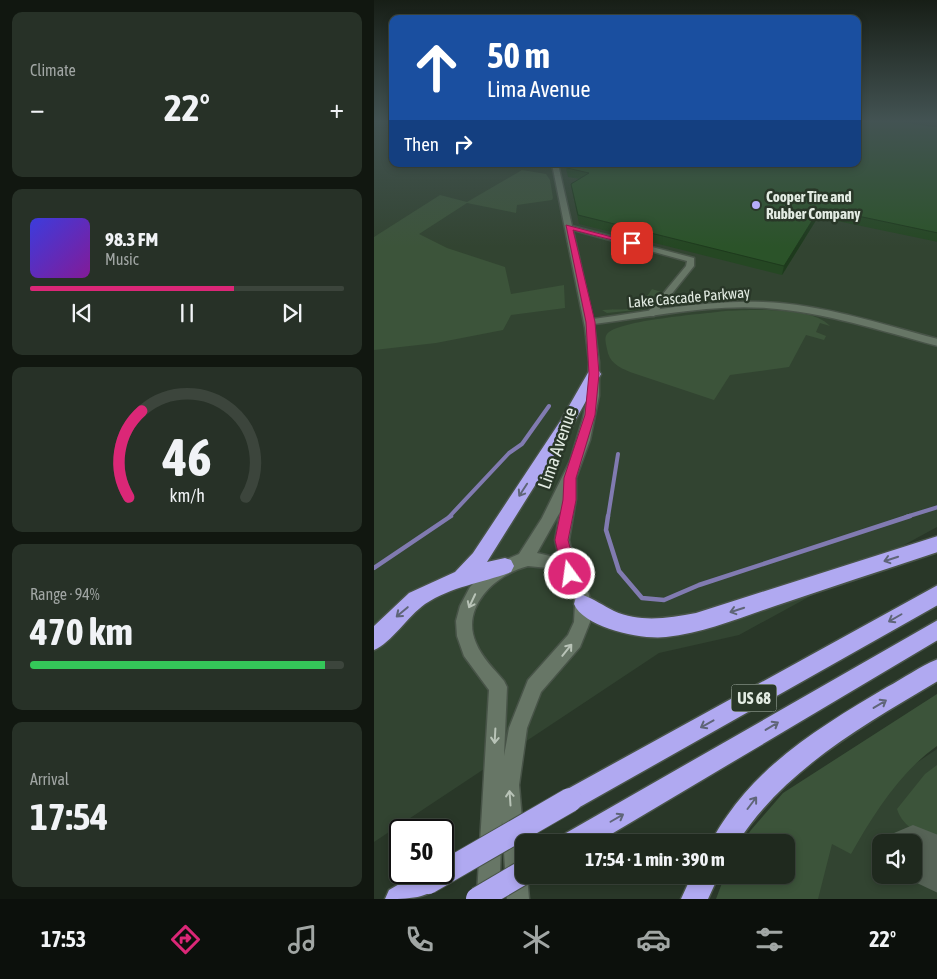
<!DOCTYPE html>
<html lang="en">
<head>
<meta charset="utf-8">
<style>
	:root { --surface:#1f291e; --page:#273127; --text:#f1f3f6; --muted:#a1a6a4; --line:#3c453c; --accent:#db2777 }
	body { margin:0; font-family:"Asap Condensed",sans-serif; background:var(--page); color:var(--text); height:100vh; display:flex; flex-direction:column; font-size:19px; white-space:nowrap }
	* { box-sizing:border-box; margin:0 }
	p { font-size:16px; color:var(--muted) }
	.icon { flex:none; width:28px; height:28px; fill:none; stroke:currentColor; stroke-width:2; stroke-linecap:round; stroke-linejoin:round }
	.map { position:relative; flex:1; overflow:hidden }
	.sheet { display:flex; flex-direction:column; gap:12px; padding:12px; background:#111710; width:374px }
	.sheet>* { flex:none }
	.guide { position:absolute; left:15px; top:15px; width:472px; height:152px; border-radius:10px; box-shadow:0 2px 8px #0003,0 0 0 1px var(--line); background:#1a4fa0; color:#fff; overflow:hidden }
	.buttons { position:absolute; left:498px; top:834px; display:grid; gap:10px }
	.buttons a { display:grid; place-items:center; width:50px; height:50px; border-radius:10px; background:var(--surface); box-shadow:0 2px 8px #0003,0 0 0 1px var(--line); font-size:25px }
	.speed { position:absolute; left:15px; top:819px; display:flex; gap:10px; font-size:25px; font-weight:700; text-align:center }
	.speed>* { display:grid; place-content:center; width:65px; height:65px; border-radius:50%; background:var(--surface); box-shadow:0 2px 8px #0003,0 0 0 1px var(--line); line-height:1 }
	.speed .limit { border:2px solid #111; border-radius:8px; background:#fff; color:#111 }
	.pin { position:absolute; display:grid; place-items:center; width:42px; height:42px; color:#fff; margin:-21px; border-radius:10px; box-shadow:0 2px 8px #0006 }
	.me { position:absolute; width:55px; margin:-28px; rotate:346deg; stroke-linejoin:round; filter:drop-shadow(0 0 4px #0008) }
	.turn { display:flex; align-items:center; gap:18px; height:105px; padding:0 15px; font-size:22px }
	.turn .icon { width:65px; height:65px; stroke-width:2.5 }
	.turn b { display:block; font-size:35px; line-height:42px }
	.then { display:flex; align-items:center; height:48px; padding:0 15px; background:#0003; gap:10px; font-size:19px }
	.big { font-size:38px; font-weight:700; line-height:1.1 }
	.sheet .tile { flex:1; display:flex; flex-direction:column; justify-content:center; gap:8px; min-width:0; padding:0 18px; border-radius:10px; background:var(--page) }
	.sheet .dial { align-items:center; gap:0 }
	.dial svg { height:130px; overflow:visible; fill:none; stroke:var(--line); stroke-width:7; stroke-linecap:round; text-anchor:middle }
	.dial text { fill:var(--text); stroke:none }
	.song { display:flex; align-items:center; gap:15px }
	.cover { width:60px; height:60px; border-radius:8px; background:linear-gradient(135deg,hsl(240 70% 55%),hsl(290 70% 35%)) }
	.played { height:5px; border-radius:2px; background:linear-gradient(90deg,var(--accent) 65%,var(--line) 65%) }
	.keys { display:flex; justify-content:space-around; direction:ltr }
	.heat { display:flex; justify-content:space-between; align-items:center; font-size:28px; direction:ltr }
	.charge { height:8px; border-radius:4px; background:linear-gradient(90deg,#34c759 94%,var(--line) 0) }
	.trip { position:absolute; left:141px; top:834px; width:280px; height:50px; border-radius:10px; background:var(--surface); box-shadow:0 2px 8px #0003,0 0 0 1px var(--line); font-weight:700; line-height:50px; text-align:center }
	.tab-bar { display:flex; height:80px; justify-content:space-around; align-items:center; background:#0c100c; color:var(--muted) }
	.tab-bar .icon { width:35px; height:35px }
	.tab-bar .current { color:var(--accent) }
	.tab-bar b { font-size:22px; color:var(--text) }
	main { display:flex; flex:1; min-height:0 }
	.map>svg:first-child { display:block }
	.built { fill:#324431; fill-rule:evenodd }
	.green { fill:#3c543a }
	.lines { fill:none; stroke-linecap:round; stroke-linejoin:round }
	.stream-far1 { stroke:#817bb1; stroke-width:4 }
	.stream { stroke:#817bb1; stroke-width:4.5 }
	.taxiway { fill:#566356; fill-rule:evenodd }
	.street-casing { stroke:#485448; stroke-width:3 }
	.secondary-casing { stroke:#485448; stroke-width:3 }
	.highway-casing { stroke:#485448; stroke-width:3 }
	.street { fill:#677666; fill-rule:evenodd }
	.secondary { fill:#677666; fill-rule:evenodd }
	.highway { fill:#b0a9f1; fill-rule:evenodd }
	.highway-bridge-casing { stroke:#485448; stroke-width:26; stroke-linecap:butt }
	.highway-bridge { stroke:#b0a9f1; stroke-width:24 }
	.wall { fill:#254723 }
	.shaded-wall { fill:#1e3a1d }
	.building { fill:#2b5329; stroke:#1e3a1d }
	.oneway { stroke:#5f6578 }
	.oneway2 { stroke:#b8c3b7 }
	.route { fill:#db2777; stroke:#8e194d }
	.poi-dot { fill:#b5acf9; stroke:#293728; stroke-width:2 }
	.labels { text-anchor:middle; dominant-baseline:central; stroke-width:5; stroke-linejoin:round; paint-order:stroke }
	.far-poi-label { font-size:15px; font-weight:bold; fill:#e3ece3; stroke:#293728; text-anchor:start }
	.far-street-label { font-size:15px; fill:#e3ece3; stroke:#293728 }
	.shield { fill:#293728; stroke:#abb6ab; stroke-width:1 }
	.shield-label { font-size:16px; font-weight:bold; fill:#e3ece3 }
	.street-label { font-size:18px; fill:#e3ece3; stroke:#293728 }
</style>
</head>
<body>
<main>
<section class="sheet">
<div class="tile"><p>Climate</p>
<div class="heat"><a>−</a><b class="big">22°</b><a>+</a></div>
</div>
<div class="tile">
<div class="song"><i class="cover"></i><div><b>98.3 FM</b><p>Music</p></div></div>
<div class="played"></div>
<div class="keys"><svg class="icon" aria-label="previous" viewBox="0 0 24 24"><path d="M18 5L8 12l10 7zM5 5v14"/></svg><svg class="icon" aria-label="pause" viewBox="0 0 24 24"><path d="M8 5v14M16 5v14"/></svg><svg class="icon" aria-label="next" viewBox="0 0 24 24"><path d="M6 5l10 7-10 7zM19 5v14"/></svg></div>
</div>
<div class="tile dial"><svg viewBox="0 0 100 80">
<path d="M14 69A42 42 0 1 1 86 69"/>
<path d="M14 69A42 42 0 0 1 22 16" stroke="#db2777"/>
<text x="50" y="56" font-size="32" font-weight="700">46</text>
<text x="50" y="72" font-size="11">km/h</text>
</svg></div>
<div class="tile"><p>Range · 94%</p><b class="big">470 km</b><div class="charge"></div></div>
<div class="tile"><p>Arrival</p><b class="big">17:54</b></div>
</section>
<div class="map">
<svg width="564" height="899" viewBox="0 0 564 899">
	<rect width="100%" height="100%" fill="#293728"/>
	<!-- built -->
	<path class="built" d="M0,121h19v43h465l79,-31v394l-198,108 -80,18 -285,189z
		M563,749v150h-172l21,-24 1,-25zM506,842h33v33h-33z"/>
	<!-- green -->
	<path class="green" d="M148,170l24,4 4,6 3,18 -1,2 -35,5 -1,8 -49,-10 -48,31 28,14 58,19 6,27 53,-9 1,23 -54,7 -8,15 -67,13 -62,7v-113l66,-42 27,7z
		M278,289l9,3 -16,17 -38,4 -5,-3c28,-2 33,5 50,-21z
		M351,311c26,-1 87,-5 105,15l-10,-3 -4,9 10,4 -2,4 -18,-5 -17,32 -59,8 -16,25 -84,-28c-12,-5 -21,-10 -23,-23 -1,-5 -3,-11 0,-15 11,-14 97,-20 118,-23z
		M563,694v52c-37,26 -64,69 -86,108l-19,-10 -14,55h-102l9,-24h61v-33h-43l8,-12 32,-37z
		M563,765v78c-16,-9 -34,-15 -40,-34l28,-35z"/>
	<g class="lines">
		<!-- stream-far1 -->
		<path class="stream-far1" d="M75,517l60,-64 13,-9 27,-38
			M234,517l10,-63
			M532,517l32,-10"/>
		<!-- stream -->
		<path class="stream" d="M234,516l-2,14 13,41 23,27 22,2 35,-15 211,-69
			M0,568l77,-52"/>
		<!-- taxiway -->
		<path class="taxiway" d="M539,825l25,10v58l-38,-18h13v-33h-23l4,-9z"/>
		<!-- street casing -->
		<g class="street-casing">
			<path id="street" d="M194,225l126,33v8l-40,50h-6v-4l38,-46 1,-5 -121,-33v-2z"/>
		</g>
		<!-- secondary casing -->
		<g class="secondary-casing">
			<path id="secondary" d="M178,164h6l35,155c57,-8 113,-19 170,-17 59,2 118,22 175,37v7c-57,-15 -113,-34 -172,-38 -57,-4 -115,9 -172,16l5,38v34l-9,44 -14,38v21l-7,41 8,31 10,16 4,17 -1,18 -10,25 -39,45 -14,36 -8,57 5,58v32h3l2,24h-22l-5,-78 -3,74 -2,4h-18l-2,-4 12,-205 -25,-34 -7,-20 -1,-15 4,-15 10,-19 11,-12 13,-10 25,-11 23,-36 28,-57 13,-43 4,-22 2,-34 -4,-34zM186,512l-5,28 4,18 -22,-5zM154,566l20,2 17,11 7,11 3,14 -1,18 -6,13 -40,45 -19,48 -5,28 3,-69 -3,-6c-10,-12 -22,-23 -28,-38 -16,-36 20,-69 52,-77z"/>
		</g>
		<!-- highway casing -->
		<g class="highway-casing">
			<path id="highway" d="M220,370l5,1 2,3 -30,54 -84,134 18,-4 6,2 3,6 -3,6c-29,11 -59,14 -86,32 -17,12 -34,39 -51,46v-24l35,-33 46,-21 18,-19 88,-133 28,-49z
				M564,536v16c-55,18 -109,36 -163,54 -36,12 -71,27 -109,31 -24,3 -82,-9 -92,-33l2,-7 7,-2c11,4 21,11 31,16 27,12 55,7 82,2z
				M564,585v20l-360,203 -8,4 -8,-4 -4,-8 4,-8z
				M564,620v20l-340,202h-35l3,-9z
				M564,659v22c-75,45 -152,87 -200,161h-26c3,-9 9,-17 15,-26 39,-57 101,-94 160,-129 17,-9 33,-21 51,-28z
				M46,872l17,1 4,9c-9,17 -35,17 -56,17l4,-9z
				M318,875h27l-11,24h-27z"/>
		</g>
		<!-- street -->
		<use href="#street" class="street"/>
		<!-- secondary -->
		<use href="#secondary" class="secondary"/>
		<!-- highway -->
		<use href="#highway" class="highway"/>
		<!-- highway-bridge casing -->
		<g class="highway-bridge-casing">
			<path id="highway-bridge" d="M54,882l142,-82
				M104,899l46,-27"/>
		</g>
		<!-- highway-bridge -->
		<use href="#highway-bridge" class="highway-bridge"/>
	</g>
	<!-- wall -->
	<path class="wall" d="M564,127v115l-120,-25 -36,58 -203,-51 -8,-40 9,-5 -12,-2 -3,-13h293z"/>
	<!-- shaded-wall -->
	<path class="shaded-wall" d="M446,208l-2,9 -36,58 2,-9z"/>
	<!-- building -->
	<path class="building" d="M484,121h39l41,6v106l-118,-25 -36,58 -206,-51 -7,-31 18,-11 -22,-5 -1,-4h292z"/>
	<!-- one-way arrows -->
	<defs><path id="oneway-shaft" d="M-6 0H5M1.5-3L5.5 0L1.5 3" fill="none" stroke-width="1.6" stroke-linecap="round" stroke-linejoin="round" transform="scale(1.25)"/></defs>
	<g class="oneway">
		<use href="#oneway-shaft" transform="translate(149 490) rotate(123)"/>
		<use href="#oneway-shaft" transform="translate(517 559) rotate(162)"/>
		<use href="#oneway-shaft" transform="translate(363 610) rotate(162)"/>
		<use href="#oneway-shaft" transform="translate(28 612) rotate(140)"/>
		<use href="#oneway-shaft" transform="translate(521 618) rotate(150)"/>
		<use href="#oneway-shaft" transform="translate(506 704) rotate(-31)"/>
		<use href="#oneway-shaft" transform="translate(333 724) rotate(151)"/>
		<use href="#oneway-shaft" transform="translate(398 726) rotate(-31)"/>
		<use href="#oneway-shaft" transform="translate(378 803) rotate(-53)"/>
		<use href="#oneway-shaft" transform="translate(243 818) rotate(-30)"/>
	</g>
	<g class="oneway2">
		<use href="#oneway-shaft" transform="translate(98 601) rotate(115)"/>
		<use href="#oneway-shaft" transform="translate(193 650) rotate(-51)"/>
		<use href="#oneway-shaft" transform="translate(121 736) rotate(93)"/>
		<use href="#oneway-shaft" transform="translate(136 798) rotate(-94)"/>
	</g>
	<!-- sky -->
	<linearGradient id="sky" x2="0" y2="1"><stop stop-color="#171e16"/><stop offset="0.49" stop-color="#435353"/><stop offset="1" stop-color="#435353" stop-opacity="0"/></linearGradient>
	<rect width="564" height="247" fill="url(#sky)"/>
	<!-- route -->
	<path class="route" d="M192,225l69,18 -3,2 -59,-15 22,92 4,52 -4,41 -19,63v22l-8,40 9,34 -2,4 -5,2 -5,-2 -2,-4 -8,-34 8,-40 1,-22 21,-63 4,-41 -3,-52z"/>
	<!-- markers -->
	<circle class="poi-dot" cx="382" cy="205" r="5"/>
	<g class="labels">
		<!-- far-poi labels -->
		<g class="far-poi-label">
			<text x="392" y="196">Cooper Tire and<tspan x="392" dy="17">Rubber Company</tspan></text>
		</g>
		<!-- far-street labels -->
		<g class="far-street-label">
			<text transform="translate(315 297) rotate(-5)">Lake Cascade Parkway</text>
		</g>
		<!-- shield labels -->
		<rect class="shield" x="357.5" y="684.5" width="45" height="27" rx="4"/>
		<g class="shield-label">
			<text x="380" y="698">US 68</text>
		</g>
		<!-- street labels -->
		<g class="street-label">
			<text transform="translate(183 448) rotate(-71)">Lima Avenue</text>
		</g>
	</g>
</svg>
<div class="buttons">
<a><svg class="icon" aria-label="sound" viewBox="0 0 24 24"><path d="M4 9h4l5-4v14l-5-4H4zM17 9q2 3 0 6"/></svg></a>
</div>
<div class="speed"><div class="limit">50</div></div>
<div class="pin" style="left:258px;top:243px;background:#d93025"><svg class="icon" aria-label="arrive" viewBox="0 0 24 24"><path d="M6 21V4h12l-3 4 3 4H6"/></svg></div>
<svg class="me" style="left:196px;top:574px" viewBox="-20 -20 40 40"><circle r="17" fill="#db2777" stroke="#fff" stroke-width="3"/><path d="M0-11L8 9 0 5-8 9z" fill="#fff"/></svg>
<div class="trip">17:54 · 1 min · 390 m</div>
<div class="guide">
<div class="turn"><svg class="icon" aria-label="ahead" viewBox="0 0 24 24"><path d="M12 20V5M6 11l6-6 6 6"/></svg><div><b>50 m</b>Lima Avenue</div></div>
<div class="then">Then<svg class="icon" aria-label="right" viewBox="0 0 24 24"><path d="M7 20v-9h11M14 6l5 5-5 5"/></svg></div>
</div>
</div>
</main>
<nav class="tab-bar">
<b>17:53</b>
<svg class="icon current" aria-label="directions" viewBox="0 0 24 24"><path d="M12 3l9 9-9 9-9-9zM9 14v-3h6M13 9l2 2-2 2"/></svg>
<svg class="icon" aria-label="music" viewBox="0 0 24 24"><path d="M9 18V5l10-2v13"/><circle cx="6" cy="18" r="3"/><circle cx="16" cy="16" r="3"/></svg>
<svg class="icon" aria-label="phone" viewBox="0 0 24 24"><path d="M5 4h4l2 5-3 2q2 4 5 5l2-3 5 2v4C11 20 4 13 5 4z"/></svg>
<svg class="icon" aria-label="climate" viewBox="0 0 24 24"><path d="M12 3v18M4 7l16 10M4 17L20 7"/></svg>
<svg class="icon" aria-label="car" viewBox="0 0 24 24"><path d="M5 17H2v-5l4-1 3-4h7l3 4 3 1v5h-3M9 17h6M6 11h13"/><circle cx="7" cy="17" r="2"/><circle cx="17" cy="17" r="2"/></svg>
<svg class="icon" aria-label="filters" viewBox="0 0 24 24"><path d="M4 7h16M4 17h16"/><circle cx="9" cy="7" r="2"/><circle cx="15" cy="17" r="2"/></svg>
<b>22°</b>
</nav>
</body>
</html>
